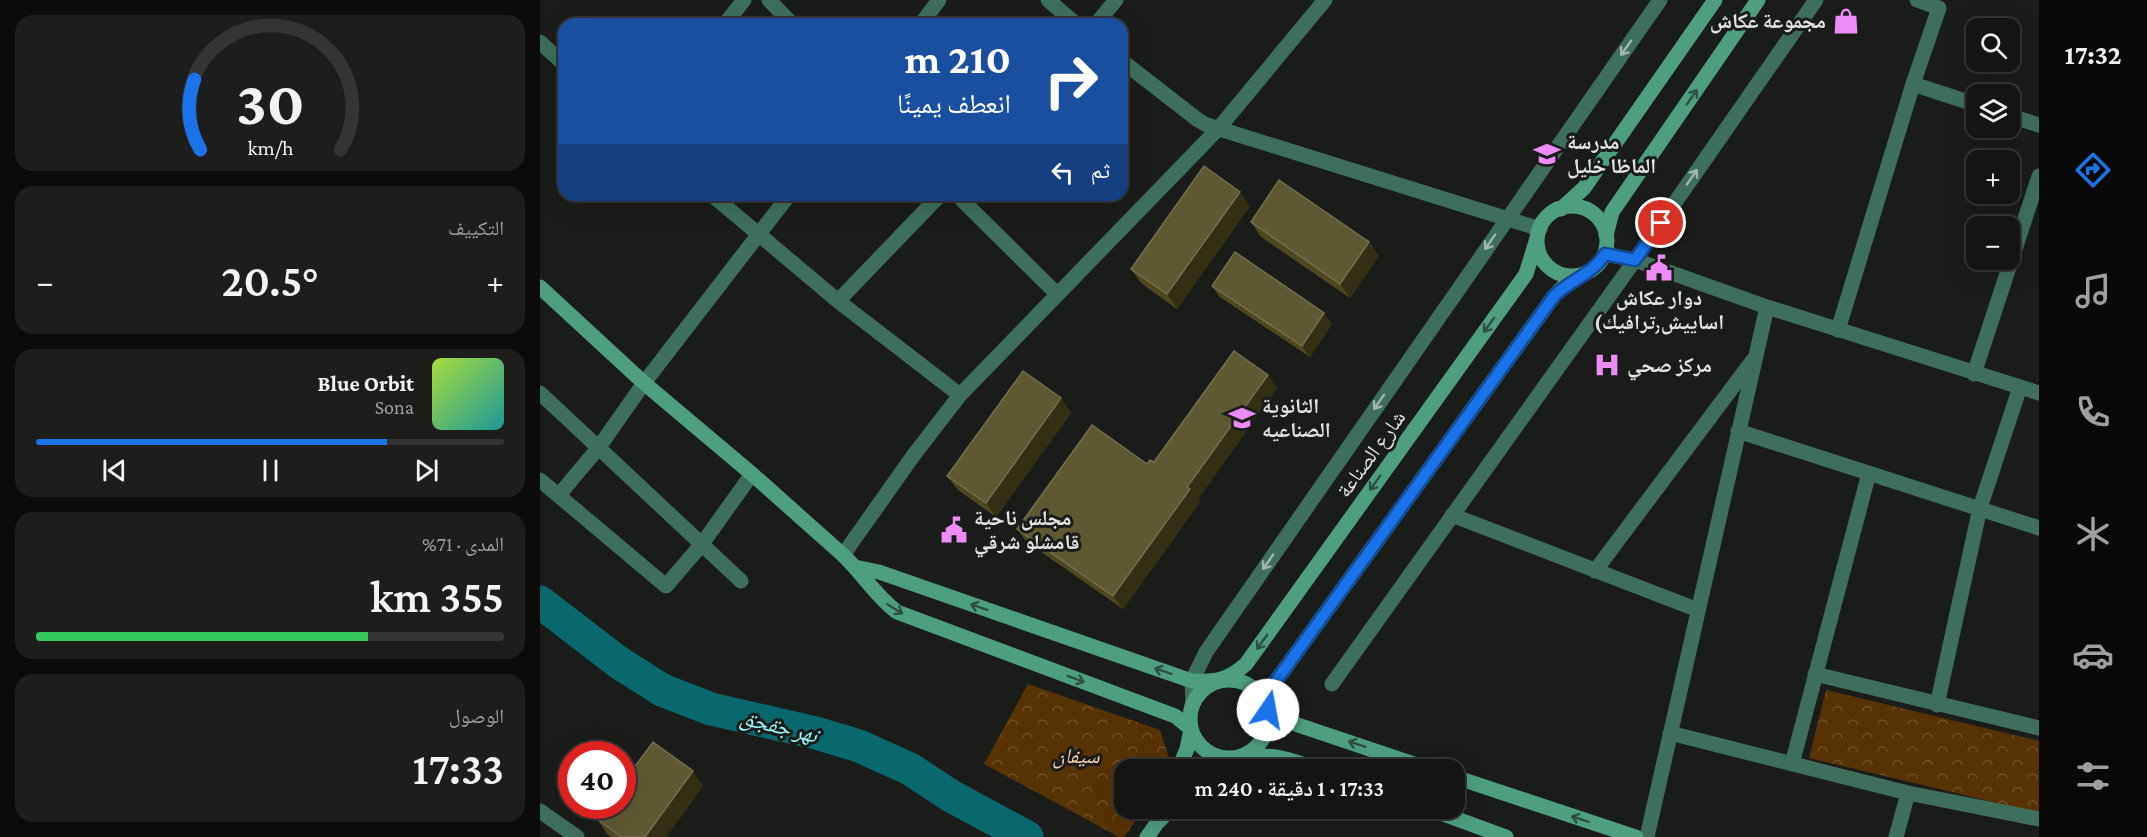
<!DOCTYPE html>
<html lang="ar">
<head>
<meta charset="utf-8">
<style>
	:root { --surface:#141513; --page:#1d1e1c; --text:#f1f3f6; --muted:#9d9fa0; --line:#333433; --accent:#1a73e8 }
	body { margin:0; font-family:"Crimson Pro","Noto Naskh Arabic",serif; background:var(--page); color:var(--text); direction:rtl; height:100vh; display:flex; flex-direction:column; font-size:22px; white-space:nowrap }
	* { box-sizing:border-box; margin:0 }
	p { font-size:20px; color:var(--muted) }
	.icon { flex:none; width:33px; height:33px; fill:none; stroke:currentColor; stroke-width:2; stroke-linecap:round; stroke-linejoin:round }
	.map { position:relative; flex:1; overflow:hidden; direction:ltr }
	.panel { display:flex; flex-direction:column; gap:15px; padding:15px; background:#0b0c0a; width:540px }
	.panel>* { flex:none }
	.guide { position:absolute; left:18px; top:18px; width:570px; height:183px; border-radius:18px; box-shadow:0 6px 24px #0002,0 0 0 2px var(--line); direction:rtl; background:#1a4fa0; color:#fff; overflow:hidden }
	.tools { position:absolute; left:1426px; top:18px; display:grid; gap:12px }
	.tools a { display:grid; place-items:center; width:54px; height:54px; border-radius:12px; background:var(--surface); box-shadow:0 6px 24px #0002,0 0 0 2px var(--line); font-size:30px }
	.speed { position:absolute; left:18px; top:741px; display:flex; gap:12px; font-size:30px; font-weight:700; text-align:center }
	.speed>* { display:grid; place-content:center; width:78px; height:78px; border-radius:50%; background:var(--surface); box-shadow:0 6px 24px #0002,0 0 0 2px var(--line); line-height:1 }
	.speed .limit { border:9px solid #d22; background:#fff; color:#111 }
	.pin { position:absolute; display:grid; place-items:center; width:51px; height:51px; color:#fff; margin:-26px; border:3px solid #fff; border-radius:50%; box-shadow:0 2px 6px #0007 }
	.me { position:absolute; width:66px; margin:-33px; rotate:12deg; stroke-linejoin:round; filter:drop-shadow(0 0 4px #0008) }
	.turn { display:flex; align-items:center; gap:21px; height:126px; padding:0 18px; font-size:27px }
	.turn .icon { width:78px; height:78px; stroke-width:2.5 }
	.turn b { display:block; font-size:42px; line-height:51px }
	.then { display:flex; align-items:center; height:57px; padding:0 18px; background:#0003; gap:12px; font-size:22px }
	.big { font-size:45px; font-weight:600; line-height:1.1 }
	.panel .widget { flex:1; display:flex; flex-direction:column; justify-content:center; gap:9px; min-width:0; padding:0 21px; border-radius:18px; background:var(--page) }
	.panel .dial { align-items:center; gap:0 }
	.dial svg { height:156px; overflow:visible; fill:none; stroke:var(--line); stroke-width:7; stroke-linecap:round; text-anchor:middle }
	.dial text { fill:var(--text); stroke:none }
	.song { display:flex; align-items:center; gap:18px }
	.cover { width:72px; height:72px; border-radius:9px; background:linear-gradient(135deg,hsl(80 70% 55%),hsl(180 70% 35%)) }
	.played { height:6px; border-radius:3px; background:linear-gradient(90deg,var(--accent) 75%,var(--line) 75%) }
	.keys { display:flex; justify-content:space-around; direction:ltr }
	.heat { display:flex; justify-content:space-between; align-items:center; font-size:33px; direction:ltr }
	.charge { height:9px; border-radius:4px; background:linear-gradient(90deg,#34c759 71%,var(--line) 0) }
	.trip { position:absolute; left:574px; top:759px; width:351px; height:60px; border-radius:18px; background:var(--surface); box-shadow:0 6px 24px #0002,0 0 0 2px var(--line); font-weight:600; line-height:60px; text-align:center; direction:rtl }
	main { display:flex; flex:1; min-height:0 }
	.menu { display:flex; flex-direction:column; width:108px; justify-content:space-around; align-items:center; background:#080808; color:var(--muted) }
	.menu .icon { width:42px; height:42px }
	.menu .selected { color:var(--accent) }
	.menu b { font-size:27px; color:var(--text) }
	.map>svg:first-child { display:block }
	.park { fill:url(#park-crowns) }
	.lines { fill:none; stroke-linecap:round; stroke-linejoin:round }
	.river { stroke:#08686d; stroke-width:33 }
	.street { stroke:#3e6f5c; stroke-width:15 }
	.secondary { stroke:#4d9f80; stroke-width:15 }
	.wall { fill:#4f481e }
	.shaded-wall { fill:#332f13 }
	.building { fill:#5f5933; stroke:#746f4e; stroke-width:1.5 }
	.oneway { stroke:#a1b6ac }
	.oneway2 { stroke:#2e5042 }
	.route-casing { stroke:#114b97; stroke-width:15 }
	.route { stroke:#1a73e8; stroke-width:10 }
	.labels { text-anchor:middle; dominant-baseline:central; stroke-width:6; stroke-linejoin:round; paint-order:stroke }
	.poi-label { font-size:21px; font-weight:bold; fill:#e3e5e2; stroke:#1a1c19; text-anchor:start }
	.street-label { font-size:21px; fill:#e3e5e2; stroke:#1a1c19 }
	.park-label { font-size:21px; font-style:italic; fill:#fcd5b0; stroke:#1a1c19 }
	.water-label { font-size:22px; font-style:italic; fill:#9bf5fa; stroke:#1a1c19 }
</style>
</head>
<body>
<main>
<nav class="menu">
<b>17:32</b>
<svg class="icon selected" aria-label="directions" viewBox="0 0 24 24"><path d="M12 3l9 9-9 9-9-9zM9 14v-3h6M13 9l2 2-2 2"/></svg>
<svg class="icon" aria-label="music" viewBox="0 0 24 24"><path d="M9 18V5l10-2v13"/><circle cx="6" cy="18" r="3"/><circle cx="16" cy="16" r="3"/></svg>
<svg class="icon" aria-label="phone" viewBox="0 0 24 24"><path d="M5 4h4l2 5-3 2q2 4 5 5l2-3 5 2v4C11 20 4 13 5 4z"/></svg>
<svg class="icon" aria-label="climate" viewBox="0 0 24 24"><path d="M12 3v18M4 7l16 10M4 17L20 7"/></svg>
<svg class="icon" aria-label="car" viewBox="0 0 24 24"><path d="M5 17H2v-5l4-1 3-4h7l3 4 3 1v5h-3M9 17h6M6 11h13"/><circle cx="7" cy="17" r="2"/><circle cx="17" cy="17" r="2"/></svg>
<svg class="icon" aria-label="filters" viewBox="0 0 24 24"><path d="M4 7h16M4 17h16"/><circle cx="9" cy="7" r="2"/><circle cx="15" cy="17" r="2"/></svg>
</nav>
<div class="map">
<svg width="1499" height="837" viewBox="0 0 1499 837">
	<defs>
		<pattern id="park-crowns" width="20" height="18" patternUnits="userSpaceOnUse" patternTransform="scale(1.5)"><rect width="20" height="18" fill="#573203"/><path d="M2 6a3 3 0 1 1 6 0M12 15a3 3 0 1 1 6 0" fill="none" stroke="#6f5027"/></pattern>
	</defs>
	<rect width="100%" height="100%" fill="#1a1c19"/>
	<!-- park -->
	<path class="park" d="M488,684l132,46 12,38 -2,2h-45v38l19,1 -20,28h-5l-135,-73z
		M1286,690l213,51v72l-230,-55z"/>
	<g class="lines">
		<!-- river -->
		<path class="river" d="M0,602l78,60 44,28 49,19 105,24 43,13 51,23 41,27 76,41"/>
		<!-- street -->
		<path class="street" d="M229,0l23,24
			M508,0l28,24
			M185,24l19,-24
			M381,24l18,-24
			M556,24l20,-24
			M0,42l24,22
			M582,61l76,59 9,5 333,104
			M1373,84l64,21
			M1470,116l29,9
			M172,195l126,106 122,94
			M417,195l100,99
			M1065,254l30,6 132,47 272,86
			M298,301l102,-106
			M1298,330l75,-246 26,-76 -22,-8
			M1434,374l65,-198
			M0,393l201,188
			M1198,431l301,97
			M0,480l126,106 36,-42 50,-70
			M19,495l40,-48 45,-64 145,-188
			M912,515l246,95
			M303,555l70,-99 47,-61 258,-266 107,-129
			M1055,571l158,-211
			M1275,674l224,54
			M792,684l303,-424 181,-260
			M653,704l-1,-23 14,-29 454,-652
			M1397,705l43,-197 40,-121
			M1130,733l238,60 131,26
			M1252,764l77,-291
			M0,811l37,26
			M1107,837l120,-530
			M1356,837l12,-44"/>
		<!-- secondary -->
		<path class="secondary" d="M997 241a35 35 0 1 1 70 0a35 35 0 1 1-70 0Z
			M1021,209l23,-21 131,-188
			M1066,235l6,-23 146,-212
			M0,287l104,96 108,91 91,81c20,19 32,40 54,57l278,104 16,13 -4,20 -9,21
			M315,567l24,5 313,109c24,1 36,-1 54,-17l280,-390 11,-36
			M650 719a39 39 0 1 1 78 0a39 39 0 1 1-78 0Z
			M704,757c28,-4 49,3 75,13
			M892,770l-134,-45 -14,-7 -21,-19 291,-403 10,-10 19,-12
			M915,777l181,60
			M887,808l79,29
			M607,837l10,-14 15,-15"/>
	</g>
	<!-- wall -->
	<path class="wall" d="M710,206l-73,103 -36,-26 -10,-14z
		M711,222l118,20 10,14 -29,42 -89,-61z
		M672,286l120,38 -22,33 -90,-60z
		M737,388l-79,111 2,3 -77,107 -96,-67 -10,-13 137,-67z
		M531,413l-75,104 -38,-27 -11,-14z
		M163,786l-37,51h-55l-4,-3 -10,-15z"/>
	<!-- shaded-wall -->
	<path class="shaded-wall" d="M700,192l10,14 -73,103 -10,-15z
		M829,242l10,14 -29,42 -10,-14z
		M784,313l8,11 -22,33 -8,-11z
		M728,375l9,13 -79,111 2,3 -77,107 -10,-13 74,-109z
		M521,398l10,15 -75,104 -10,-14z
		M153,771l10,15 -37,51h-21z"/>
	<!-- building -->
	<path class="building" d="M664,166l36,26 -73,102 -36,-25z
		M739,180l90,62 -29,42 -89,-62z
		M695,252l89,61 -22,33 -90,-60z
		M694,351l34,24 -81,112 3,2 -77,107 -96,-67 75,-104 55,39 3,-4 4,2z
		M483,371l38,27 -75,105 -39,-27z
		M113,742l40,29 -48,66h-24l-24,-18 10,-13h15v-22z"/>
	<!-- one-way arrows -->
	<defs><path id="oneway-shaft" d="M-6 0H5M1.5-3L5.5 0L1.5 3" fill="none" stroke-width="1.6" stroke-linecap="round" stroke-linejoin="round" transform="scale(1.5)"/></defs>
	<g class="oneway">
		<use href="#oneway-shaft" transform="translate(1086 48) rotate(125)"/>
		<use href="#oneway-shaft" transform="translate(1152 177) rotate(-55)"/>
		<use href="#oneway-shaft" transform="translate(950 242) rotate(125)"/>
		<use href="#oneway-shaft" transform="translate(839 402) rotate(125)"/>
		<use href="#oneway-shaft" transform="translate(728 562) rotate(125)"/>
	</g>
	<g class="oneway2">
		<use href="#oneway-shaft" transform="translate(1152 97) rotate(-55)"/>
		<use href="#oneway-shaft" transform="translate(949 325) rotate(126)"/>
		<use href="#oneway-shaft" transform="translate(835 483) rotate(126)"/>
		<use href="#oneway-shaft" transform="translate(439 607) rotate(-161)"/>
		<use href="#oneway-shaft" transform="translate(355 609) rotate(32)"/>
		<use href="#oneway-shaft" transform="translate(722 642) rotate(126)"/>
		<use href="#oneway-shaft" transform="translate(623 671) rotate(-161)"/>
		<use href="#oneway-shaft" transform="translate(536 679) rotate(20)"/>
		<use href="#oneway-shaft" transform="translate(817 744) rotate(-162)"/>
		<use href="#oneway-shaft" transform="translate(1040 819) rotate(-162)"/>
	</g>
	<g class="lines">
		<!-- route casing -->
		<g class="route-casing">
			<path id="route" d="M728,710l-5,-11 291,-403c16,-16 39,-22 51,-42l30,6 26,-37"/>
		</g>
		<!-- route -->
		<use href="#route" class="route"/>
	</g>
	<!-- icons -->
	<defs>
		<g id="shop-bare" transform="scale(2.07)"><path d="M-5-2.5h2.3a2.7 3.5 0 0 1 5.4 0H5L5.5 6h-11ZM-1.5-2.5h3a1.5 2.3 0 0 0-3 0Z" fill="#ed8cf9" stroke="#1a1c19" stroke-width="2.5" paint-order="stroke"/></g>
		<g id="school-bare" transform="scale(2.07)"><path d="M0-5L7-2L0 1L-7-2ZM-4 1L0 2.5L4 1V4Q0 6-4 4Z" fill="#ed8cf9" stroke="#1a1c19" stroke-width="2.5" paint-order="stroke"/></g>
		<g id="civic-bare" transform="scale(2.07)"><path d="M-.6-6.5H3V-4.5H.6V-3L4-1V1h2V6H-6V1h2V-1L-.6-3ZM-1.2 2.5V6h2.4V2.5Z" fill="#ed8cf9" stroke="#1a1c19" stroke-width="2.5" paint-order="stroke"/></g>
		<g id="hospital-bare" transform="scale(2.07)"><path d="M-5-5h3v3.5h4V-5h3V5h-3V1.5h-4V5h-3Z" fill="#ed8cf9" stroke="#1a1c19" stroke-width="2.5" paint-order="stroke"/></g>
	</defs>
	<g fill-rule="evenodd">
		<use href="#shop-bare" x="1306" y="21"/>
		<use href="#school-bare" x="1007" y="154"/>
		<use href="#civic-bare" x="1119" y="268"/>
		<use href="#hospital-bare" x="1067" y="365"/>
		<use href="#school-bare" x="702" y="418"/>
		<use href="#civic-bare" x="414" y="530"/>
	</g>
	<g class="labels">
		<!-- poi labels -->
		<g class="poi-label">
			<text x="1286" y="21" text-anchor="end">مجموعة عكاش</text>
			<text x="1027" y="142">مدرسة<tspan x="1027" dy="24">الماظا خليل</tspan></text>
			<text x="1119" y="298" text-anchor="middle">دوار عكاش<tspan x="1119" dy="24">(اساييش٫ترافيك</tspan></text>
			<text x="1087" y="365">مركز صحي</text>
			<text x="722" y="406">الثانوية<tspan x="722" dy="24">الصناعيه</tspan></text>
			<text x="434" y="518">مجلس ناحية<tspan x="434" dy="24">قامشلو شرقي</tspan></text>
		</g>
		<!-- street labels -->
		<g class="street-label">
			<text transform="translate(831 454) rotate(-54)">شارع الصناعة</text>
		</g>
		<!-- park labels -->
		<g class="park-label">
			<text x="536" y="756">سيفان</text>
		</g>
		<!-- water labels -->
		<g class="water-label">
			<text transform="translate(239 726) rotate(14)">نهر جقجق</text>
		</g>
	</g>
</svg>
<div class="tools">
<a><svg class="icon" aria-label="search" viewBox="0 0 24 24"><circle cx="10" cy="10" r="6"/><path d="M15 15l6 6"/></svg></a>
<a><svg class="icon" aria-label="layers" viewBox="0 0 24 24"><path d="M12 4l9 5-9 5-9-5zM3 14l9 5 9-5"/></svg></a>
<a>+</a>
<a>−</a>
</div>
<div class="speed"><div class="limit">40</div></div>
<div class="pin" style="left:1121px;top:223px;background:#d93025"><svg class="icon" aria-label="arrive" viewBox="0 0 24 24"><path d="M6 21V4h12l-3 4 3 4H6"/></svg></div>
<svg class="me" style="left:728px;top:710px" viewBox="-20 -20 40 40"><circle r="19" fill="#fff"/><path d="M0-13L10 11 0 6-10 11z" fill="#1a73e8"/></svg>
<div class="trip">17:33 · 1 دقيقة · 240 m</div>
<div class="guide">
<div class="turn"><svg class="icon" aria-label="right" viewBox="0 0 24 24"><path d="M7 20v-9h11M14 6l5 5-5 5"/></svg><div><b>210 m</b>انعطف يمينًا</div></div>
<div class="then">ثم<svg class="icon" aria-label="left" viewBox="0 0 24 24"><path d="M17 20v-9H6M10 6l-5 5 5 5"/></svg></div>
</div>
</div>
<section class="panel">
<div class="widget dial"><svg viewBox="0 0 100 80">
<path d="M14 69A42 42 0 1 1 86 69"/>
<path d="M14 69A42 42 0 0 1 11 33" stroke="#1a73e8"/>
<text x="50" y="56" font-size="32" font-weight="700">30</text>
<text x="50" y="72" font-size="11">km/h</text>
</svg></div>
<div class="widget"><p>التكييف</p>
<div class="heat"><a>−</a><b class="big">20.5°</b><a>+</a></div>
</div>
<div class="widget">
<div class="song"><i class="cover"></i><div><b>Blue Orbit</b><p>Sona</p></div></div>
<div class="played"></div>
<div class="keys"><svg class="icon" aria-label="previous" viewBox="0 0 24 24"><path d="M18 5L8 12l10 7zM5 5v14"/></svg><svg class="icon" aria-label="pause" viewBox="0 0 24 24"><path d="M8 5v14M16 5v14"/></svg><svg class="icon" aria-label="next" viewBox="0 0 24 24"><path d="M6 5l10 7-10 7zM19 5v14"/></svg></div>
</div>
<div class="widget"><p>المدى · 71%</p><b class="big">355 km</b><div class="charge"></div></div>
<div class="widget"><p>الوصول</p><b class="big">17:33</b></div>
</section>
</main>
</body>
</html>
